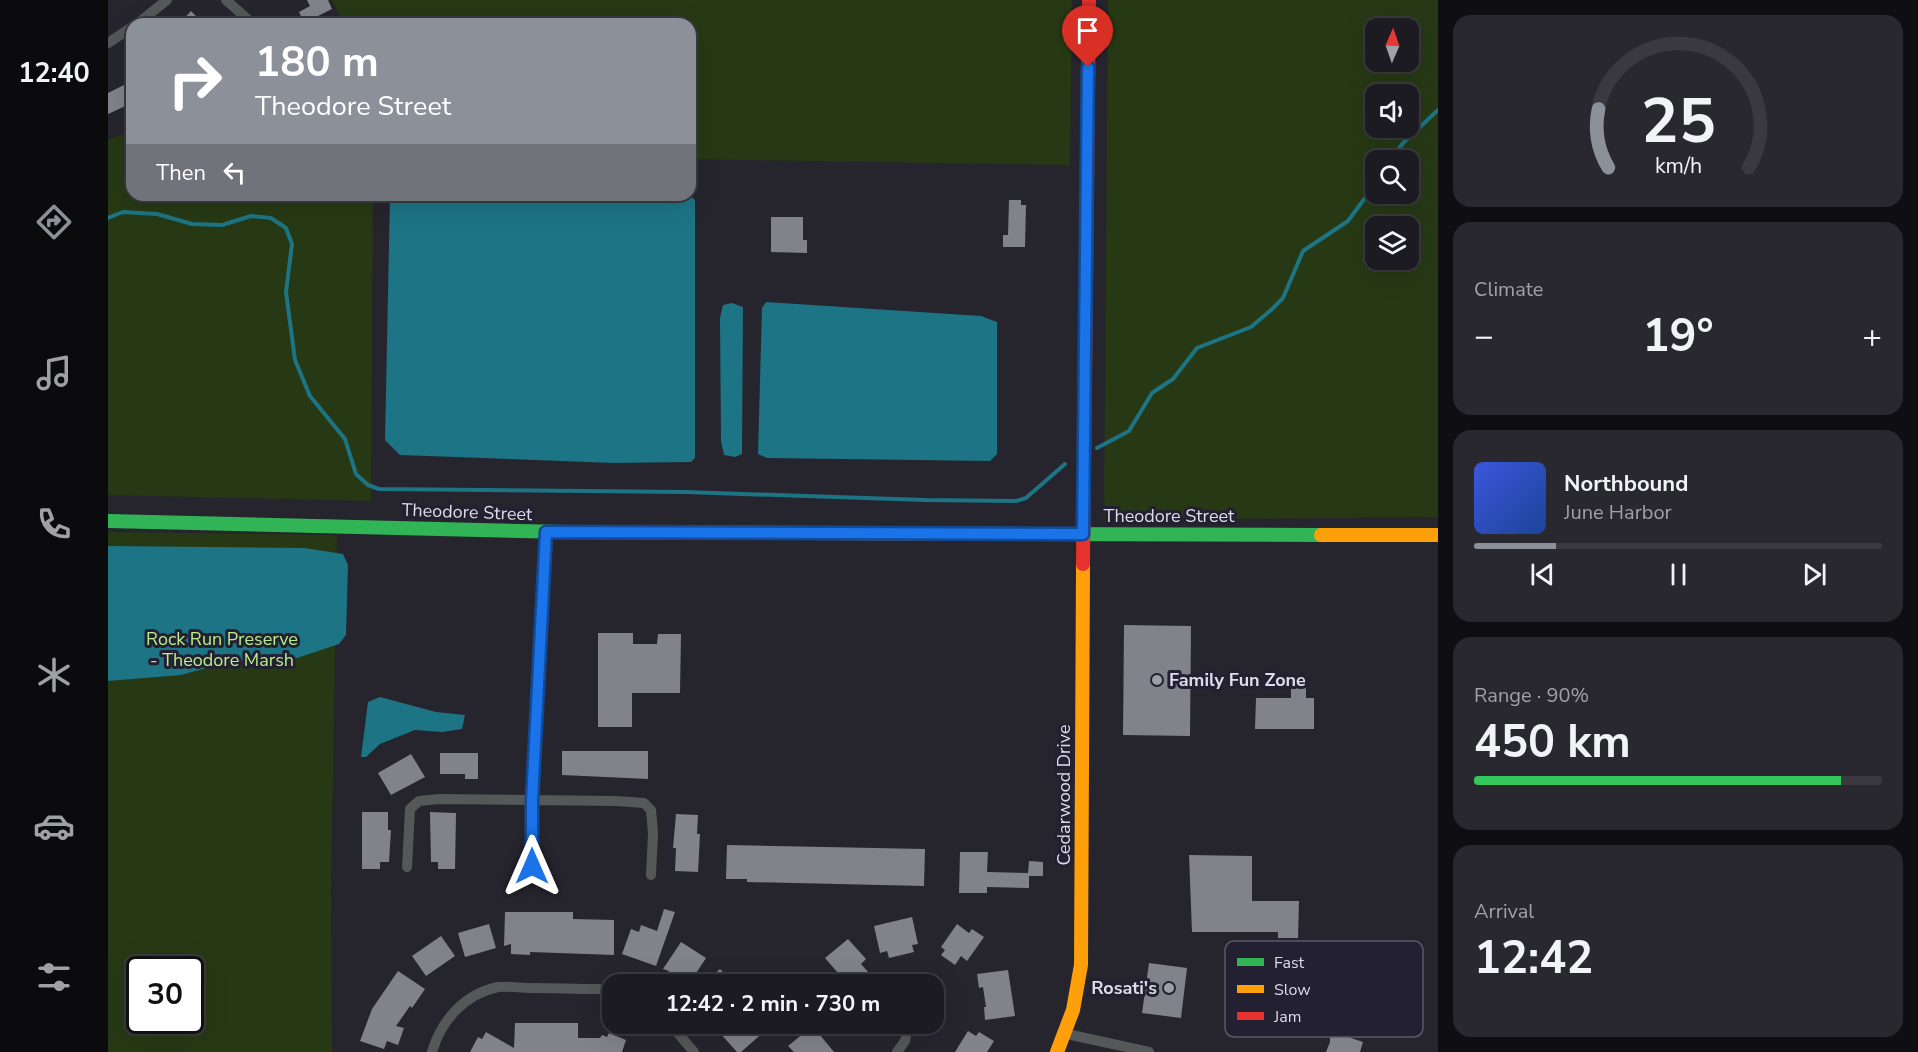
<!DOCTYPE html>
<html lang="en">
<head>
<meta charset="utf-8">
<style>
	:root { --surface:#1c1b22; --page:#29282f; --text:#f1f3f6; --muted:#a0a1a5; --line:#3a3940; --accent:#8c9099 }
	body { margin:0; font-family:"Nunito Sans",sans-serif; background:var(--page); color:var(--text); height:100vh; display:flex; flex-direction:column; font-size:22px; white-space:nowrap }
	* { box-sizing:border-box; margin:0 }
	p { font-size:20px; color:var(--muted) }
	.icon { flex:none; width:33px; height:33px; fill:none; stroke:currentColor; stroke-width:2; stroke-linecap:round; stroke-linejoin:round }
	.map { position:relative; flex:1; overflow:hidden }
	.drawer { display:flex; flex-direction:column; gap:15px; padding:15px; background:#0f0f13; width:480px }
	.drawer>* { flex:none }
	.guide { position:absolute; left:18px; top:18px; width:570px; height:183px; border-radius:18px; box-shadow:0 6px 24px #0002,0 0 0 2px var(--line); background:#8c9099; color:#fff; overflow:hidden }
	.needle { width:39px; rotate:2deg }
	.tools { position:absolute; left:1257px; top:18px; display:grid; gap:12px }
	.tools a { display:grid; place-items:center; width:54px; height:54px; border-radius:12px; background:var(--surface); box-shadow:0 6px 24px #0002,0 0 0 2px var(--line); font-size:30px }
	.speed { position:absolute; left:18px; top:956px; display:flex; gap:12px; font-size:30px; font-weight:700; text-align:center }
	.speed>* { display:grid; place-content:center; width:78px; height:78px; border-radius:50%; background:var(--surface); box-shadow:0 6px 24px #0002,0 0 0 2px var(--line); line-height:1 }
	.speed .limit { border:3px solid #111; border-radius:9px; background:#fff; color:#111 }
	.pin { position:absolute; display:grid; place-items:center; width:51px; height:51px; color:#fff; margin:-62px -26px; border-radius:50% 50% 50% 0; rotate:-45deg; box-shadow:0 0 6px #0007 }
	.pin .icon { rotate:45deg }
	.me { position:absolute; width:66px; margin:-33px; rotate:0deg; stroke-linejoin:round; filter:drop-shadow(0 0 4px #0008) }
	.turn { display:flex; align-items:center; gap:21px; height:126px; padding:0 30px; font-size:27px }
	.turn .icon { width:78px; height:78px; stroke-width:2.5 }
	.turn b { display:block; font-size:42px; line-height:51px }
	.then { display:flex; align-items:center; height:57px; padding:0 30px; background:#0003; gap:12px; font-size:22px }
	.big { font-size:45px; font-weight:700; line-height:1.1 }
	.drawer .tile { flex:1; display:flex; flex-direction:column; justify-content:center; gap:9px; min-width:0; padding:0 21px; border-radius:18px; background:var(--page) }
	.drawer .dial { align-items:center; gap:0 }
	.dial svg { height:156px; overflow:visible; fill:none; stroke:var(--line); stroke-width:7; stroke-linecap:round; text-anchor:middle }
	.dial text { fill:var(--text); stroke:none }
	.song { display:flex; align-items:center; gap:18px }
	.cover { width:72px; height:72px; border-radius:9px; background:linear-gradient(135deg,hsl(230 70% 55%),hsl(220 70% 35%)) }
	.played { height:6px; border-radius:3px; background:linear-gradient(90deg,var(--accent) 20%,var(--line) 20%) }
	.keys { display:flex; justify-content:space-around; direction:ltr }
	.heat { display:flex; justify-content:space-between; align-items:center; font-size:33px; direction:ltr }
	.charge { height:9px; border-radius:4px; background:linear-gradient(90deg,#34c759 90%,var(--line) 0) }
	.trip { position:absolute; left:494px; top:974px; width:342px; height:60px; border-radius:18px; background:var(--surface); box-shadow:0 6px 24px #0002,0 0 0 2px var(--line); font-weight:700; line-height:60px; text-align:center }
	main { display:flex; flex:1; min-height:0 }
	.dock { display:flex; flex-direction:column; width:108px; justify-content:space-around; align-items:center; background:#0b0b0e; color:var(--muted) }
	.dock .icon { width:42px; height:42px }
	.dock .current { color:var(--accent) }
	.dock b { font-size:27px; color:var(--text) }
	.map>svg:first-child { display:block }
	.green { fill:#263914; fill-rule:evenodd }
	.water { fill:#1d7485 }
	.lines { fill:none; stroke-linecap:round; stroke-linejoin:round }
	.stream { stroke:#1d7485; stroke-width:4 }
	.building { fill:#82828a }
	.street { stroke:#555858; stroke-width:10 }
	.fast { stroke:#30b455; stroke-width:14 }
	.slow { stroke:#ff9f0a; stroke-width:14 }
	.jam { stroke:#e5322d; stroke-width:14 }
	.route-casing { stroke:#114b97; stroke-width:15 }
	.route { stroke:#1a73e8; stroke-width:10 }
	.poi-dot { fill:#9e9ca7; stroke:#232031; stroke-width:2 }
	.labels { text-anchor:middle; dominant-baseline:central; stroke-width:6; stroke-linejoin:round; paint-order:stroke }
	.street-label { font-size:18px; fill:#dedce8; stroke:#232031 }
	.park-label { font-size:18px; fill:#b7ed8a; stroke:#232031 }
	.poi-label { font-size:18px; font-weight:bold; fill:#dedce8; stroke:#232031; text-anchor:start }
	.key { fill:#232031; stroke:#5b5868; stroke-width:1.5 }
	.key-label { font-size:16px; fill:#dedce8 }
</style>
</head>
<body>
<main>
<nav class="dock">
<b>12:40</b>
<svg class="icon current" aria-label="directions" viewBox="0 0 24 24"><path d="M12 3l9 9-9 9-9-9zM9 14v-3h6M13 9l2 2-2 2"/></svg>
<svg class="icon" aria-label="music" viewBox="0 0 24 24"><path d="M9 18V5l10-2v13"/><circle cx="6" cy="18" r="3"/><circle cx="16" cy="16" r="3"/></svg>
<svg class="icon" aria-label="phone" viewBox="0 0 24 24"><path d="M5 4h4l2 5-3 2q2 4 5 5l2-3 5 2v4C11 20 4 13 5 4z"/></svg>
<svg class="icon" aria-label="climate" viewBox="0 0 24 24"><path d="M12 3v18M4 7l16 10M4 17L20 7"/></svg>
<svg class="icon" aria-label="car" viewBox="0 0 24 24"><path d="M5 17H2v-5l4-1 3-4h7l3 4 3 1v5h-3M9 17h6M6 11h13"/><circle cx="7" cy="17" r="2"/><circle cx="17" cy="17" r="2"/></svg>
<svg class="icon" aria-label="filters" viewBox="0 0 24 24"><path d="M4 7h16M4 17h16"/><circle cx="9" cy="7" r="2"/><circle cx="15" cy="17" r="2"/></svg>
</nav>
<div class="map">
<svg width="1330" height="1052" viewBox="0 0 1330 1052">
	<rect width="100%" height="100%" fill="#26242d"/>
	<!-- green -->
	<path class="green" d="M224,0h740l-2,165 -380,-6v-135h-346z
		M1000,0h330v517l-334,3zM1268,28h32v34h-32zM1268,94h32v34h-32zM1268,160h32v34h-32zM1268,226h32v34h-32z
		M24,131v64h241l-2,306 -263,-6v-355z
		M0,532l229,3 -6,353 1,164h-224zM32,969h50v51h-50z"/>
	<!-- water -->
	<path class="water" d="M282,195h300l5,5v258l-4,4 -77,1 -214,-8 -15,-15z
		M658,302l215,14 16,6v132l-7,7 -223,-3 -9,-4 4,-146z
		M624,303l11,4 -1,147 -7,3 -11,-2 -3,-14 -1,-123 3,-13z
		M0,546l196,2 39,6 5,11 -2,70 -7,9 -45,15 -65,3 -48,13 -73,6z
		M272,697l56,15 29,3 -3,14 -20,3 -27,-2 -35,14 -14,13h-5l7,-55z"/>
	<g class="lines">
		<!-- stream -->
		<path class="stream" d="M1283,160l12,-17 35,-33
			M0,218l15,-6 34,2 35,10 30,1 29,-9 20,2 15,10 6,16 -6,48 9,68 15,36 35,43 11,35 12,11 11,4 306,3 240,8 91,1 10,-3 39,-34
			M989,448l32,-17 23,-38 21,-14 24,-31 54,-21 20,-17 12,-12 20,-47 45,-30 28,-38"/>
	</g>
	<!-- building -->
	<path class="building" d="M199,0h21l4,9 -28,14 -5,-11 11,-6z
		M83,11l13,13h-25z
		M16,85l8,18 -24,11v-21z
		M901,200h12v5h5l-1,42h-22v-12h5z
		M663,217h32v23h4v13l-36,-1z
		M1016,625l67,1 -1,110 -67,-1z
		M490,633h35v11h24l1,-10h23l-1,59h-48v34h-34z
		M1183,688h15v10h8v31h-59l1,-31h35z
		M454,751h86v28l-86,-4z
		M332,753h38v26h-13v-5h-25z
		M303,754l14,23 -34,18 -13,-22z
		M254,812h26v18h3l-2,32h-9v7h-18z
		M322,812l26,1 -1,56h-17v-7h-7z
		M568,814l22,1 -1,19h3l-2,38 -23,-1 1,-23h-3z
		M619,845l198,4 -1,37 -177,-4v-3h-21z
		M852,852h28l-1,20 41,1 1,-12 14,1v14h-14v12l-42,-1v6h-28z
		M1081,855l63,1v45h47l-1,37h-20v-6h-86z
		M556,909l11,3 -19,54 -34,-12 9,-25 8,3 2,-7 16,6z
		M397,912h68v7l41,1v35l-84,-3v3l-19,-1v-10l-7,2z
		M804,917l6,27 -6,1 2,7 -25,6 -2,-7 -7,2 -6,-27z
		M381,924l7,24 -31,9 -7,-24z
		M849,924l12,9 3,-4 12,8 -17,24 -6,-5 -6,9 -14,-10 4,-5 -4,-3z
		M333,936l14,20 -29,20 -14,-20z
		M740,939l18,20 -5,5 8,9 -12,10 -7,-8 -11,9h-13l12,-11 -13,-15z
		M573,942l25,16 -17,26h-16l-9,-6 5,-7 -6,-2z
		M1041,963l38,5 -6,50 -39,-5z
		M612,969l14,15h-30z
		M900,970l7,46 -30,4 -1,-13h2l-3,-20 -4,1 -2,-14z
		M290,971l27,18 -13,19 -2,-2 -14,20 8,2 -6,17 -11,-4 -3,8 -24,-8 12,-32z
		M407,1023h63v15h22l2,-3 5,2 2,-4 17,7 -4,12h-152l8,-15 4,2 4,-7 28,16z
		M621,1023h45l-33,29h-4l-18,-20z
		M708,1023h16l-12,12 14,17h-40l-6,-6z
		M860,1031l8,5 3,-4 15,9 -7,11h-32z
		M1222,1031l33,11 -3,10h-34l4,-10z"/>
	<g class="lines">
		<!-- street -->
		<path class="street" d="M118,0l27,24
			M29,24l30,-24
			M0,43l24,-16
			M424,866v-66l14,-268
			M299,867l3,-58 9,-8 20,-2 177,2 28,2 7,7 2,23 -2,42
			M561,1023l25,29
			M959,1034l82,18
			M324,1052c9,-31 32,-58 66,-65 10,-1 22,1 32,1 23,0 46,1 69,1l13,3
			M789,1052l8,-11 4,-18"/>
		<!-- fast -->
		<path class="fast" d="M0,521l457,11
			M925,534l288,1"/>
		<!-- slow -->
		<path class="slow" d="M457,532l468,2
			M1213,535h117
			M949,1052l16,-42 8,-45 2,-401"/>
		<!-- jam -->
		<path class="jam" d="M975,564l6,-564"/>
	</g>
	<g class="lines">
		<!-- route casing -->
		<g class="route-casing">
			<path id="route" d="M424,866v-66l14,-268 537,2 5,-467"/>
		</g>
		<!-- route -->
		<use href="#route" class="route"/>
	</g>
	<!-- markers -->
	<g class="poi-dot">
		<circle cx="1049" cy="680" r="6"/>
		<circle cx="1061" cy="988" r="6"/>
	</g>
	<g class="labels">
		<!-- street labels -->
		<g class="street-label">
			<text transform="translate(359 512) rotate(2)">Theodore Street</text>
			<text x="1061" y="516">Theodore Street</text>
			<text transform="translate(956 795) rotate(-90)">Cedarwood Drive</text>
		</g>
		<!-- park labels -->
		<g class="park-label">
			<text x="114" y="639">Rock Run Preserve<tspan x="114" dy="21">- Theodore Marsh</tspan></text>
		</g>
		<!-- poi labels -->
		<g class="poi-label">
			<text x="1061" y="680">Family Fun Zone</text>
			<text x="1049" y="988" text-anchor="end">Rosati's</text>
		</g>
	</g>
	<!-- legend -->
	<rect x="1117" y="941" width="198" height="96" rx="9" class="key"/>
	<rect x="1129" y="958" width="27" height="8" fill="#30b455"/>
	<rect x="1129" y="985" width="27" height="8" fill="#ff9f0a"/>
	<rect x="1129" y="1012" width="27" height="8" fill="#e5322d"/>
	<g class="key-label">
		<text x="1166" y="968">Fast</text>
		<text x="1166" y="995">Slow</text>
		<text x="1166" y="1022">Jam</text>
	</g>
</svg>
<div class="tools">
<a><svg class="needle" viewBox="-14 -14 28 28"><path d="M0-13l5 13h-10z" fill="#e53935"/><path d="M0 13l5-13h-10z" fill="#a0a1a5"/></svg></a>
<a><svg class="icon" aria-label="sound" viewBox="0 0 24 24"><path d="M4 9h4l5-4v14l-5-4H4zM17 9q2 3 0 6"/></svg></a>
<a><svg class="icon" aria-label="search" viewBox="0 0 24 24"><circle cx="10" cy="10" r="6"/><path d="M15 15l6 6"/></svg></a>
<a><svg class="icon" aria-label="layers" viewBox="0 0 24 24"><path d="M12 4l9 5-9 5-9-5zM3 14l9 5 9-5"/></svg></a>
</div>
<div class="speed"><div class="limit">30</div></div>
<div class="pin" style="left:980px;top:67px;background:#d93025"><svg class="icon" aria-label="arrive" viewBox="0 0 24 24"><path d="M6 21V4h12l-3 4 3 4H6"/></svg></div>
<svg class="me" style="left:424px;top:866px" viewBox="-20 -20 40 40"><path d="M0-17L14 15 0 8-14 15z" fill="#1a73e8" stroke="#fff" stroke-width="4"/></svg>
<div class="trip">12:42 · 2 min · 730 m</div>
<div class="guide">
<div class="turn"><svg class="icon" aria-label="right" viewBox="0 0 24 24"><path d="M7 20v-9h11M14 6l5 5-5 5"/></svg><div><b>180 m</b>Theodore Street</div></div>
<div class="then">Then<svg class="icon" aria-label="left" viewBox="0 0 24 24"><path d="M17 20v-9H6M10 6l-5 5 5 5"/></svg></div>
</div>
</div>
<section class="drawer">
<div class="tile dial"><svg viewBox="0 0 100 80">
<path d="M14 69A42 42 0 1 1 86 69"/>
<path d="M14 69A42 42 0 0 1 9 39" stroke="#8c9099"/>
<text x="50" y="56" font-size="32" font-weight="700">25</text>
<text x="50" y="72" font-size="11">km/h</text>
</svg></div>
<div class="tile"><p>Climate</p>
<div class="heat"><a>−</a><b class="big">19°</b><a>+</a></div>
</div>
<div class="tile">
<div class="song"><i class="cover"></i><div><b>Northbound</b><p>June Harbor</p></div></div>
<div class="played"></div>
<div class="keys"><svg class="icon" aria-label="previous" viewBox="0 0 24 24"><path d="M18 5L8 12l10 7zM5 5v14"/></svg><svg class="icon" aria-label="pause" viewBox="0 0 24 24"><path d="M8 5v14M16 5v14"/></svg><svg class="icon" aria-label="next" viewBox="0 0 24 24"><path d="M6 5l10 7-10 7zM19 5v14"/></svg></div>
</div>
<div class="tile"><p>Range · 90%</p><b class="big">450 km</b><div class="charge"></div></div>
<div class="tile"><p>Arrival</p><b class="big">12:42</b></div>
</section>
</main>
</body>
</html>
